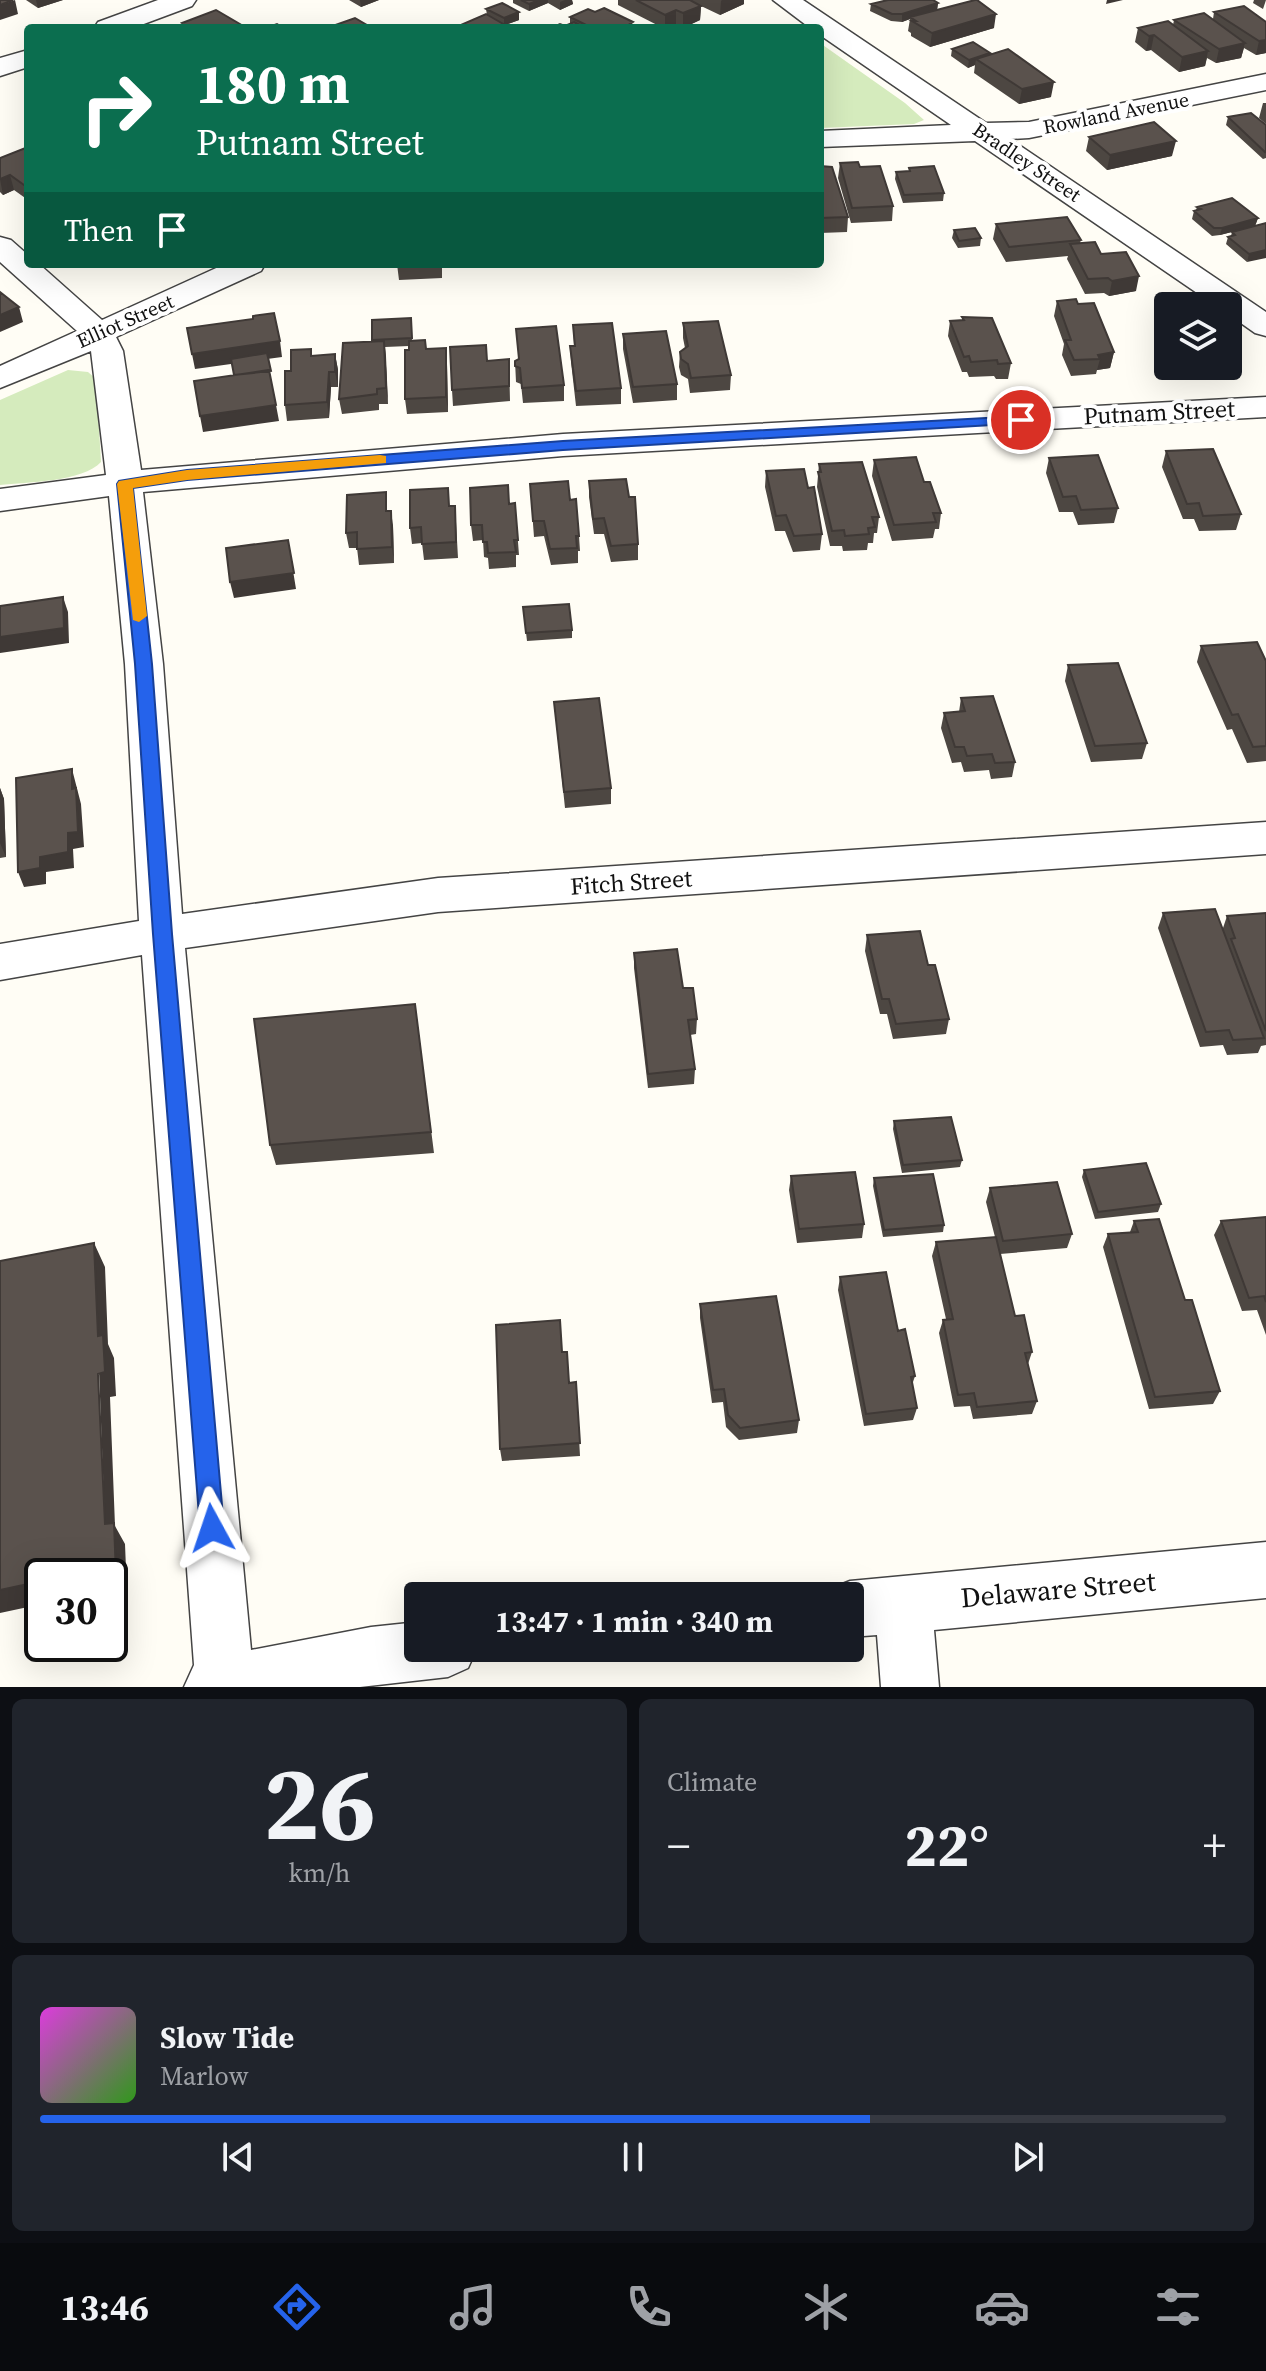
<!DOCTYPE html>
<html lang="en">
<head>
<meta charset="utf-8">
<style>
	:root { --surface:#171b24; --page:#20242c; --text:#f1f3f6; --muted:#9ea1a6; --line:#363941; --accent:#2563eb }
	body { margin:0; font-family:"Source Serif 4",serif; background:var(--page); color:var(--text); height:100vh; display:flex; flex-direction:column; font-size:30px; white-space:nowrap }
	* { box-sizing:border-box; margin:0 }
	p { font-size:26px; color:var(--muted) }
	.icon { flex:none; width:44px; height:44px; fill:none; stroke:currentColor; stroke-width:2; stroke-linecap:round; stroke-linejoin:round }
	.map { position:relative; height:1687px; overflow:hidden }
	.details { display:flex; flex-direction:column; gap:12px; padding:12px; background:#0d0f14; flex:1 }
	.details>* { flex:none }
	.guide { position:absolute; left:24px; top:24px; width:800px; height:244px; border-radius:8px; box-shadow:0 8px 32px #0002; background:#0b6e4f; color:#fff; overflow:hidden }
	.fabs { position:absolute; left:1154px; top:292px; display:grid; gap:16px }
	.fabs a { display:grid; place-items:center; width:88px; height:88px; border-radius:8px; background:var(--surface); box-shadow:0 8px 32px #0002; font-size:40px }
	.speed { position:absolute; left:24px; top:1558px; display:flex; gap:16px; font-size:40px; font-weight:700; text-align:center }
	.speed>* { display:grid; place-content:center; width:104px; height:104px; border-radius:50%; background:var(--surface); box-shadow:0 8px 32px #0002; line-height:1 }
	.speed .limit { border:4px solid #111; border-radius:12px; background:#fff; color:#111 }
	.pin { position:absolute; display:grid; place-items:center; width:68px; height:68px; color:#fff; margin:-34px; border:4px solid #fff; border-radius:50%; box-shadow:0 2px 8px #0007 }
	.me { position:absolute; width:88px; margin:-44px; rotate:355deg; stroke-linejoin:round; filter:drop-shadow(0 0 6px #0008) }
	.turn { display:flex; align-items:center; gap:28px; height:168px; padding:0 40px; font-size:36px }
	.turn .icon { width:104px; height:104px; stroke-width:2.5 }
	.turn b { display:block; font-size:56px; line-height:68px }
	.then { display:flex; align-items:center; height:76px; padding:0 40px; background:#0003; gap:16px; font-size:30px }
	.big { font-size:60px; font-weight:700; line-height:1.1 }
	.details .tile { flex:1; display:flex; flex-direction:column; justify-content:center; gap:12px; min-width:0; padding:0 28px; border-radius:12px; background:var(--page) }
	.details .dial { align-items:center; gap:0 }
	.dial b { font-size:104px; line-height:1 }
	.song { display:flex; align-items:center; gap:24px }
	.cover { width:96px; height:96px; border-radius:12px; background:linear-gradient(135deg,hsl(300 70% 55%),hsl(110 70% 35%)) }
	.played { height:8px; border-radius:4px; background:linear-gradient(90deg,var(--accent) 70%,var(--line) 70%) }
	.keys { display:flex; justify-content:space-around; direction:ltr }
	.heat { display:flex; justify-content:space-between; align-items:center; font-size:44px; direction:ltr }
	.details .tiles { flex:1; display:grid; gap:12px; grid-template-columns:1fr 1fr }
	.tile:last-child { grid-column:span 2 }
	.trip { position:absolute; left:404px; top:1582px; width:460px; height:80px; border-radius:8px; background:var(--surface); box-shadow:0 8px 32px #0002; font-weight:700; line-height:80px; text-align:center }
	.dock { display:flex; height:128px; justify-content:space-around; align-items:center; background:#090b0e; color:var(--muted) }
	.dock .icon { width:56px; height:56px }
	.dock .active { color:var(--accent) }
	.dock b { font-size:36px; color:var(--text) }
	.map>svg:first-child { display:block }
	.green { fill:#d5ebbd }
	.lines { fill:none; stroke-linecap:round; stroke-linejoin:round }
	.minor-casing { stroke:#444; stroke-width:3 }
	.tertiary-casing { stroke:#444; stroke-width:3 }
	.minor { fill:#fff; fill-rule:evenodd }
	.tertiary { fill:#fff; fill-rule:evenodd }
	.wall { fill:#4d4742 }
	.shaded-wall { fill:#3f3936 }
	.building { fill:#5a524d; stroke:#3f3936; stroke-width:2 }
	.route { fill:#2563eb; stroke:#184099; stroke-width:2 }
	.slow { fill:#f59e0b }
	.labels { text-anchor:middle; dominant-baseline:central; stroke-width:8; stroke-linejoin:round; paint-order:stroke }
	.far-street-label { font-size:20px; fill:#111; stroke:#fff }
	.street-label { font-size:24px; fill:#111; stroke:#fff }
	.near-street-label { font-size:28px; fill:#111; stroke:#fff }
</style>
</head>
<body>
<div class="map">
<svg width="1266" height="1687" viewBox="0 0 1266 1687">
	<rect width="100%" height="100%" fill="#fffdf5"/>
	<!-- green -->
	<path class="green" d="M820,43l85,60 19,17 -10,4 -94,4z
		M68,370l20,2 8,7 5,83c-18,20 -74,20 -101,23v-85z"/>
	<g class="lines">
		<!-- minor casing -->
		<g class="minor-casing">
			<path id="minor" d="M773,0h30l183,123 43,-1 237,-48v16l-237,48 -19,1 256,173v24l-11,-3 -27,-19v-8h-12l-241,-165 -155,6v-16l131,-6 -131,-90v-7h-10z
				M0,237l11,3 17,15v9h11l63,56 123,-56h40l-4,7 -145,66 7,14 18,119 422,-36 703,-37v20l-703,39 -420,36 20,172 19,250 256,-36 828,-56v32l-828,58 -253,36 66,702 120,-23 47,-5v26h59l-9,20 -20,9 -88,10h-176l10,-22 -52,-710 -142,25v-36l139,-23 -14,-257 -16,-168 -109,15v-22l106,-14 -15,-124 -91,37v-22l77,-35 -77,-69z
				M1266,1542v56l-332,32 5,57h-58l-4,-52 -27,2v-41h-23l3,-7 20,-8z"/>
		</g>
		<!-- tertiary casing -->
		<g class="tertiary-casing">
			<path id="tertiary" d="M158,0h38l-4,6 -59,22h-39l4,-6z
				M28,50v17l-28,9v-18z"/>
		</g>
		<!-- minor -->
		<use href="#minor" class="minor"/>
		<!-- tertiary -->
		<use href="#tertiary" class="tertiary"/>
	</g>
	<!-- wall -->
	<path class="wall" d="M26,0h37l-25,8z
		M349,0h30l-18,7z
		M513,0h59l1,4 -13,6 -12,-7 -19,8 -16,-8z
		M618,0h126v4l-24,11 -19,-9 -1,14 -17,8 -7,-4 -9,4h-4l-45,-23z
		M1254,0h12l-3,9 -10,-6z
		M938,3l-1,7 57,18 -64,19 -19,-11v-3l-3,-2 2,-12 -8,3 -11,-1 -21,-10 1,-7z
		M486,9l33,3v8l-14,5 1,3h-43v-4l24,-9z
		M595,12l42,16h-86l14,-2 5,-2v-7z
		M1214,12l52,10v31l-10,2 -12,-7 -3,10 -25,5 -9,-5 -2,8 -26,6 -28,-22 -5,1 -11,-9 3,-14 35,-3 1,-5 39,-1z
		M973,42l78,55 -32,7 -45,-31 1,-8 -7,3 -17,-12 1,-7z
		M1263,103h3v21l-7,-6z
		M1228,117l38,8v33l-3,1 -37,-34z
		M1089,137l83,19 -65,14 -21,-19z
		M28,147v53l-14,-10 -11,5 -3,-3v-34z
		M840,163l20,4 33,39 -1,15 -41,2 -13,-45z
		M820,166l28,51 -1,15 -27,1z
		M909,168l35,25 -1,8 -40,2 -8,-24 1,-7 13,-1z
		M1197,207l61,11 -3,8 -35,9 -8,1 -20,-17 2,-8 2,-1z
		M1266,223l-19,39 -21,-18 2,-7 3,-1 1,-4z
		M996,224l85,16 -1,3 21,11 35,37 -27,5 -5,-3 -19,1 -18,-35 1,-3 -62,6 -13,-23z
		M954,230l27,8 -1,8 -22,2 -6,-10z
		M397,264h45v14l-43,2z
		M1057,301l21,3 36,48 -4,16 -13,2 -1,4 -25,2 -9,-21 2,-11 -10,-28z
		M1168,309v38l-5,-10 3,-10 -2,-3z
		M962,317l49,46 -3,16h-12l-2,-3 -25,1 -2,-5h-5l-14,-36 2,-15 12,-1z
		M411,318l1,23 35,23 1,48 -41,2 -2,-15 4,-53 -24,1 3,57h-9v6l-37,4 -3,-15 33,-58v-21z
		M683,323l48,52 -1,15 -40,3 -2,-14 -7,-4 -2,-8 1,-15 5,-4 -2,-10z
		M573,325l48,63v16l-45,2 -5,-44 -1,-16h4z
		M623,334l54,50v16l-44,3 -10,-54z
		M311,349l1,7 23,-2 3,16v17h-7l-2,31 -42,3 -2,-16 6,-34z
		M509,359l1,42 -57,5 -1,-16 35,-29z
		M515,361l49,24v16l-41,2 -2,-19 -5,-2z
		M1178,366h48l-1,2 -43,3z
		M1166,451l75,63 -5,16 -37,1 -5,-12h-11l-21,-52z
		M1049,458l69,50 -4,15 -36,2 -5,-13h-14l-13,-39z
		M874,460l50,22 17,31 -2,16h-4l-2,9 -41,3 -20,-65z
		M819,464l60,53 -2,16h-3l-1,10h-5l-1,7 -24,1 -1,-5h-12l-13,-59z
		M766,471l56,63 -2,16 -27,2 -8,-21h-10l-10,-44z
		M589,481l49,63v16l-27,2 -7,-28h-10l-5,-37z
		M530,484l40,16 9,36 1,15h-2v12l-27,2 -7,-29 -10,1z
		M515,503l4,52h-3v12l-27,2 -1,-11 -4,-1 -1,-17 -10,1 -2,-16 38,-21z
		M450,506l6,16 2,36 -34,2 -2,-17 -10,1 -2,-16z
		M388,511l5,15 1,37 -35,2 -2,-17h-8l-3,-15z
		M523,607l49,23v8l-45,3z
		M1201,646l65,15v100l-19,2 -15,-34 -5,1 -30,-68z
		M1068,665l79,78 -5,16 -51,3 -26,-81z
		M961,698l54,64 -3,15 -21,2 -2,-9 -25,2 -3,-10 -9,1 -11,-35 3,-15 15,-1z
		M554,702l57,86v16l-46,4z
		M0,788l4,11 2,58 -6,1z
		M1163,913l60,15 4,-12 39,-3v132l-5,1 -3,7 -31,2 -4,-10 -23,2 -42,-119z
		M867,935l61,30 21,54 -3,15 -53,5 -6,-25h-7l-15,-63z
		M634,953l49,35 14,31 -1,15 -6,1 5,34 -1,15 -46,4 -14,-120z
		M415,1004l19,149 -158,12 -6,-20z
		M894,1121l68,39 -2,7 -58,6 -9,-44z
		M1084,1170l77,34 -3,8 -63,7 -13,-42z
		M791,1176l73,48 -2,14 -65,5 -8,-53z
		M874,1178l70,47 -1,7 -60,5 -10,-51z
		M990,1188l82,46 -5,14 -67,6 15,62 17,36 -4,12 9,37 -5,13 -59,5 -3,-13 -16,1 -15,-74 4,-13 3,-1 -14,-63 4,-14 59,-5 -9,-35z
		M1266,1217v118l-9,-25 -15,1 -28,-76 7,-14z
		M1134,1221l51,79 35,91 -7,13 -64,5 -46,-162 5,-13 22,-2z
		M840,1277l58,54 17,45 -3,9 5,23 -4,12 -49,6 -26,-136z
		M700,1304l99,116 -2,13 -58,7 -13,-13 -3,-25 -11,1 -12,-85z
		M562,1352l7,31 7,-1 4,74 -78,5 -2,-12z"/>
	<!-- shaded-wall -->
	<path class="shaded-wall" d="M15,0l3,14 -18,6v-15z
		M36,0h27l-25,8z
		M360,0h19l-18,7z
		M539,0h9v3l-19,8v-7z
		M565,0h7l1,4 -13,6v-8z
		M722,0h22v4l-24,11 1,-14z
		M1107,0h16l-17,4z
		M938,3l-1,7 -27,7v2l-8,3v-8z
		M701,6l-1,14 -17,8v-15z
		M676,10v14l-11,4v-13z
		M519,12v8l-14,5 1,3h-9l7,-3v-7z
		M996,14l-2,14 -64,19 2,-14z
		M1154,35l-3,15 -5,1 3,-15z
		M1266,40v13l-10,2 3,-14z
		M1245,43l-4,15 -25,5 3,-14z
		M1208,51l-3,15 -26,6 3,-15z
		M990,53l-14,6 -1,6 -7,3 1,-8z
		M1054,82l-3,15 -32,7 3,-15z
		M1176,141l-4,15 -65,14 3,-15z
		M10,175l4,15 -11,5 -3,-16z
		M28,184v16l-4,-15z
		M1258,218l-3,8 -35,9 2,-7z
		M1266,250v8l-19,4 2,-8z
		M1139,276l-3,15 -27,5 3,-15z
		M19,307l4,15 -23,10v-17z
		M280,341l2,16 -87,12 -3,-15z
		M384,341l2,15 2,48 -2,-16z
		M446,348l1,16 1,48 -2,-15z
		M1114,352l-4,16 -13,2 3,-11 -2,-4z
		M335,354l3,16v17l-3,-15z
		M329,372l2,15 -2,31 -2,-16z
		M276,405l3,16 -76,11 -3,-16z
		M391,511l2,15 1,37 -2,-16z
		M288,540l8,49 -62,9 -4,-16z
		M63,597l5,15 1,31 -69,10v-16z
		M72,769l9,35 3,43 -11,2 1,19 -28,4v12l-22,3 -6,-15 22,-15 28,-24 4,-44z
		M0,788l4,11 2,58 -6,-14z
		M94,1243l11,24 3,77 6,14 2,38 -6,1 5,129 10,18 2,50 -17,4v-22l-5,-52z
		M42,1581v23l-42,9v-23z"/>
	<!-- building -->
	<path class="building" d="M0,0h13l-13,5z
		M521,0h18l-10,4z
		M636,0h54l11,6 -18,7 -7,-3 -11,5z
		M888,0h45l5,3 -36,11h-10l-21,-10z
		M975,0h2l19,14 -64,19 -20,-12h4l-6,-4z
		M502,3l17,9 -15,6 -18,-9z
		M1244,6l22,16v18l-7,1 -45,-29z
		M604,8l29,14 -3,2 7,4h-45l-22,-11 18,-8 7,3z
		M216,10l29,17 -55,1 -8,-5z
		M1204,13l41,30 -26,6 -45,-29z
		M486,14l19,11 -8,3h-26l-8,-4z
		M355,18l17,10h-45z
		M1168,21l40,30 -26,6 -28,-22 -5,1 -11,-8z
		M574,22l11,6h-34l9,-4 5,2z
		M277,24l7,4h-18z
		M973,42l17,11 -21,7 -17,-11z
		M1008,49l46,33 -32,7 -46,-30z
		M1251,113l15,12v26l-1,1 -37,-35z
		M1154,122l22,19 -66,14 -21,-18z
		M28,147v37l-4,1 -14,-10 -10,4v-21z
		M858,162l2,5 20,-1 13,40 -41,2 -12,-45z
		M820,166l12,1 16,50 -28,1z
		M934,166l10,27 -40,2 -8,-23 14,-1 -1,-3z
		M1232,198l26,20 -36,10h-8l-20,-17 7,-2 -4,-2z
		M1067,217l14,23 -72,7 -13,-23z
		M1266,223v27l-17,4 -21,-17 7,-2 -3,-3z
		M975,228l6,10 -22,3 -5,-11z
		M1095,242l6,12 25,-2 13,24 -27,5 -4,-3 -20,1 -18,-35z
		M0,292l19,15 -19,8z
		M1076,299l2,5 16,-1 20,49 -16,3 2,4 -26,1 -9,-20h6l-14,-39z
		M1199,299l4,7h-26l-1,-3 3,-2z
		M274,313l6,28 -88,13 -5,-26 66,-9v-3z
		M962,317l30,1 19,45 -13,1 -1,-4 -26,2 -2,-6 -5,1 -14,-36 14,-1z
		M411,318l1,20 -40,2v-20z
		M718,321l13,54 -40,3 -3,-14 -7,-5 -1,-7 8,-6 -5,-23z
		M612,323l9,65 -45,3 -6,-45h5l-2,-21z
		M556,326l8,59 -42,3 -2,-20 -5,-2v-5l4,-2 -3,-30z
		M666,331l11,53 -44,3 -10,-53z
		M425,340l1,9 20,-1v49l-41,2v-49h4v-9z
		M384,341l2,47 -9,1v5l-38,5 4,-56z
		M486,345l1,16 22,-2v27l-57,4 -2,-43z
		M311,349v7l24,-2v18h-6l-2,30 -42,3v-34h6v-21z
		M267,353l4,18 -37,4 -3,-16z
		M269,370l7,35 -76,11 -6,-35z
		M1213,449l28,65 -38,2 -4,-13 -12,1 -21,-53z
		M1098,455l20,53 -37,2 -5,-14 -13,1 -14,-39z
		M916,457l8,25h6l11,31h-8l3,9 -42,3 -20,-65z
		M862,462l17,55h-7l3,10 -7,1 1,6 -24,2 -1,-6 -12,1 -14,-59h3l-2,-8z
		M804,469l4,19 6,-1 8,47 -28,2 -8,-21 -10,1 -10,-45z
		M626,479l3,18h6l3,47 -27,2 -7,-28 -11,1 -4,-38z
		M568,481l2,19 6,-1 3,37h-3l1,12 -27,1 -6,-28h-11l-3,-37z
		M508,485l1,19 6,-1 3,37h-4l2,12 -28,1 -1,-11h-4l-1,-17h-11l-1,-37z
		M448,488l1,18h6l1,36 -34,2 -1,-17 -11,1v-38z
		M386,492v19h5l1,36 -35,2v-17l-11,1 1,-38z
		M288,540l6,33 -64,9 -4,-34z
		M63,597l1,31 -64,9v-31z
		M569,604l3,26 -46,3 -3,-26z
		M1257,642l9,19v85l-13,1 -15,-33 -6,1 -31,-69z
		M1118,663l29,80 -52,3 -27,-81z
		M993,696l22,66 -20,1 -3,-9 -25,2 -3,-9h-9l-11,-34 21,-2 -4,-13z
		M599,698l12,90 -47,4 -10,-90z
		M72,769v20l4,-1 2,44 -10,1v19l-28,5v11l-22,4 -2,-94z
		M1215,909l49,129 -31,2 -4,-10 -23,2 -43,-119z
		M1266,913v118l-35,-92 4,-1 -8,-22z
		M920,931l8,34h7l14,54 -53,5 -7,-25h-7l-15,-64z
		M677,949l6,39h10l4,31 -9,1 7,49 -47,5 -14,-121z
		M415,1004l16,128 -161,13 -16,-126z
		M951,1117l11,43 -59,5 -9,-44z
		M1146,1163l15,41 -63,8 -14,-42z
		M855,1172l9,52 -65,5 -8,-53z
		M933,1174l11,51 -60,5 -10,-52z
		M1057,1182l15,52 -69,7 -13,-53z
		M1266,1217v85l-2,-6 -15,2 -28,-77z
		M1159,1219l26,81h7l28,91 -65,6 -47,-163 30,-2 -4,-11z
		M996,1237l19,79 9,-1 8,37 -7,1 12,48 -60,6 -3,-14 -16,2 -15,-75 10,-1 -17,-77z
		M94,1243l4,93 5,-1 2,37 -7,2 7,150 9,-1 2,51 -9,2h-65v5l-42,9v-329z
		M886,1272l12,59 7,-2 10,47 -4,1 6,31 -51,6 -26,-137z
		M776,1296l23,124 -59,8 -12,-13 -4,-26 -11,1 -13,-86z
		M560,1320l2,32h5l2,31 7,-1 4,61 -80,6 -4,-124z"/>
	<!-- route -->
	<path class="route" d="M1021,416l6,1v6l-464,27 -376,30 -54,8 19,176 20,270 52,594 -3,9 -9,3 -8,-3 -4,-9 -47,-594 -18,-270 -18,-180 2,-3 68,-11 376,-29z"/>
	<!-- slow -->
	<path class="slow" d="M380,455l6,1v7l-199,17 -54,8 14,128 -8,6 -6,-2 -16,-136 2,-3 68,-11z"/>
	<g class="labels">
		<!-- far-street labels -->
		<g class="far-street-label">
			<text transform="translate(1116 113) rotate(-11)">Rowland Avenue</text>
			<text transform="translate(1027 162) rotate(34)">Bradley Street</text>
			<text transform="translate(125 321) rotate(-24)">Elliot Street</text>
		</g>
		<!-- street labels -->
		<g class="street-label">
			<text transform="translate(1159 412) rotate(-3)">Putnam Street</text>
			<text transform="translate(631 882) rotate(-4)">Fitch Street</text>
		</g>
		<!-- near-street labels -->
		<g class="near-street-label">
			<text transform="translate(1058 1589) rotate(-5)">Delaware Street</text>
		</g>
	</g>
</svg>
<div class="fabs">
<a><svg class="icon" aria-label="layers" viewBox="0 0 24 24"><path d="M12 4l9 5-9 5-9-5zM3 14l9 5 9-5"/></svg></a>
</div>
<div class="speed"><div class="limit">30</div></div>
<div class="pin" style="left:1021px;top:420px;background:#d93025"><svg class="icon" aria-label="arrive" viewBox="0 0 24 24"><path d="M6 21V4h12l-3 4 3 4H6"/></svg></div>
<svg class="me" style="left:212px;top:1528px" viewBox="-20 -20 40 40"><path d="M0-17L14 15 0 8-14 15z" fill="#2563eb" stroke="#fff" stroke-width="4"/></svg>
<div class="trip">13:47 · 1 min · 340 m</div>
<div class="guide">
<div class="turn"><svg class="icon" aria-label="right" viewBox="0 0 24 24"><path d="M7 20v-9h11M14 6l5 5-5 5"/></svg><div><b>180 m</b>Putnam Street</div></div>
<div class="then">Then<svg class="icon" aria-label="arrive" viewBox="0 0 24 24"><path d="M6 21V4h12l-3 4 3 4H6"/></svg></div>
</div>
</div>
<section class="details">
<div class="tiles">
<div class="tile dial"><b>26</b><p>km/h</p></div>
<div class="tile"><p>Climate</p>
<div class="heat"><a>−</a><b class="big">22°</b><a>+</a></div>
</div>
<div class="tile">
<div class="song"><i class="cover"></i><div><b>Slow Tide</b><p>Marlow</p></div></div>
<div class="played"></div>
<div class="keys"><svg class="icon" aria-label="previous" viewBox="0 0 24 24"><path d="M18 5L8 12l10 7zM5 5v14"/></svg><svg class="icon" aria-label="pause" viewBox="0 0 24 24"><path d="M8 5v14M16 5v14"/></svg><svg class="icon" aria-label="next" viewBox="0 0 24 24"><path d="M6 5l10 7-10 7zM19 5v14"/></svg></div>
</div>
</div>
</section>
<nav class="dock">
<b>13:46</b>
<svg class="icon active" aria-label="directions" viewBox="0 0 24 24"><path d="M12 3l9 9-9 9-9-9zM9 14v-3h6M13 9l2 2-2 2"/></svg>
<svg class="icon" aria-label="music" viewBox="0 0 24 24"><path d="M9 18V5l10-2v13"/><circle cx="6" cy="18" r="3"/><circle cx="16" cy="16" r="3"/></svg>
<svg class="icon" aria-label="phone" viewBox="0 0 24 24"><path d="M5 4h4l2 5-3 2q2 4 5 5l2-3 5 2v4C11 20 4 13 5 4z"/></svg>
<svg class="icon" aria-label="climate" viewBox="0 0 24 24"><path d="M12 3v18M4 7l16 10M4 17L20 7"/></svg>
<svg class="icon" aria-label="car" viewBox="0 0 24 24"><path d="M5 17H2v-5l4-1 3-4h7l3 4 3 1v5h-3M9 17h6M6 11h13"/><circle cx="7" cy="17" r="2"/><circle cx="17" cy="17" r="2"/></svg>
<svg class="icon" aria-label="filters" viewBox="0 0 24 24"><path d="M4 7h16M4 17h16"/><circle cx="9" cy="7" r="2"/><circle cx="15" cy="17" r="2"/></svg>
</nav>
</body>
</html>
